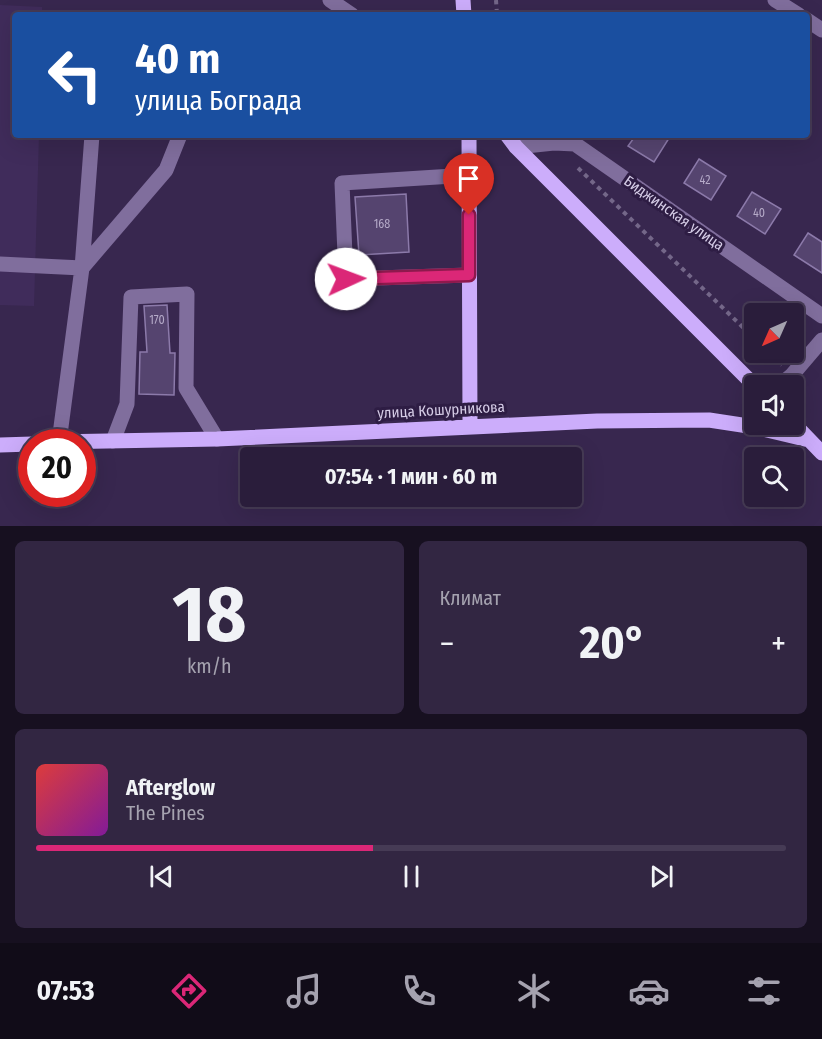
<!DOCTYPE html>
<html lang="ru">
<head>
<meta charset="utf-8">
<style>
	:root { --surface:#2a1d3b; --page:#322642; --text:#f1f3f6; --muted:#a5a2af; --line:#463b55; --accent:#db2777 }
	body { margin:0; font-family:"Fira Sans Condensed",sans-serif; background:var(--page); color:var(--text); height:100vh; display:flex; flex-direction:column; font-size:22px; white-space:nowrap }
	* { box-sizing:border-box; margin:0 }
	p { font-size:20px; color:var(--muted) }
	.icon { flex:none; width:33px; height:33px; fill:none; stroke:currentColor; stroke-width:2; stroke-linecap:round; stroke-linejoin:round }
	.map { position:relative; height:526px; overflow:hidden }
	.side { display:flex; flex-direction:column; gap:15px; padding:15px; background:#171020; flex:1 }
	.side>* { flex:none }
	.top-card { position:absolute; left:12px; top:12px; width:798px; height:126px; border-radius:6px; box-shadow:0 6px 24px #0002,0 0 0 2px var(--line); background:#1a4fa0; color:#fff; overflow:hidden }
	.needle { width:39px; rotate:225deg }
	.fabs { position:absolute; left:744px; top:303px; display:grid; gap:12px }
	.fabs a { display:grid; place-items:center; width:60px; height:60px; border-radius:6px; background:var(--surface); box-shadow:0 6px 24px #0002,0 0 0 2px var(--line); font-size:30px }
	.speed { position:absolute; left:18px; top:429px; display:flex; gap:12px; font-size:30px; font-weight:700; text-align:center }
	.speed>* { display:grid; place-content:center; width:78px; height:78px; border-radius:50%; background:var(--surface); box-shadow:0 6px 24px #0002,0 0 0 2px var(--line); line-height:1 }
	.speed .limit { border:9px solid #d22; background:#fff; color:#111 }
	.pin { position:absolute; display:grid; place-items:center; width:51px; height:51px; color:#fff; margin:-62px -26px; border-radius:50% 50% 50% 0; rotate:-45deg; box-shadow:0 0 6px #0007 }
	.pin .icon { rotate:45deg }
	.me { position:absolute; width:66px; margin:-33px; rotate:88deg; stroke-linejoin:round; filter:drop-shadow(0 0 4px #0008) }
	.turn { display:flex; align-items:center; gap:21px; height:126px; padding:0 24px; font-size:27px }
	.turn .icon { width:78px; height:78px; stroke-width:2.5 }
	.turn b { display:block; font-size:42px; line-height:51px }
	.big { font-size:45px; font-weight:700; line-height:1.1 }
	.side .card { flex:1; display:flex; flex-direction:column; justify-content:center; gap:9px; min-width:0; padding:0 21px; border-radius:9px; background:var(--page) }
	.side .dial { align-items:center; gap:0 }
	.dial b { font-size:78px; line-height:1 }
	.song { display:flex; align-items:center; gap:18px }
	.cover { width:72px; height:72px; border-radius:9px; background:linear-gradient(135deg,hsl(0 70% 55%),hsl(290 70% 35%)) }
	.played { height:6px; border-radius:3px; background:linear-gradient(90deg,var(--accent) 45%,var(--line) 45%) }
	.keys { display:flex; justify-content:space-around; direction:ltr }
	.heat { display:flex; justify-content:space-between; align-items:center; font-size:33px; direction:ltr }
	.side .tiles { flex:1; display:grid; gap:15px; grid-template-columns:1fr 1fr }
	.card:last-child { grid-column:span 2 }
	.trip { position:absolute; left:240px; top:447px; width:342px; height:60px; border-radius:6px; background:var(--surface); box-shadow:0 6px 24px #0002,0 0 0 2px var(--line); font-weight:700; line-height:60px; text-align:center }
	.tab-bar { display:flex; height:96px; justify-content:space-around; align-items:center; background:#110c18; color:var(--muted) }
	.tab-bar .icon { width:42px; height:42px }
	.tab-bar .active { color:var(--accent) }
	.tab-bar b { font-size:27px; color:var(--text) }
	.map>svg:first-child { display:block }
	.built { fill:#402c5b }
	.building { fill:#55446f; stroke:#8c7aaa; stroke-width:1.5 }
	.lines { fill:none; stroke-linecap:round; stroke-linejoin:round }
	.path { stroke:#746789; stroke-width:4; stroke-dasharray:4.5 4.5; stroke-linecap:butt }
	.minor { stroke:#806e9d; stroke-width:15 }
	.major { stroke:#ccadfb; stroke-width:15 }
	.route-casing { stroke:#8e194d; stroke-width:15 }
	.route { stroke:#db2777; stroke-width:10 }
	.labels { text-anchor:middle; dominant-baseline:central; stroke-width:6; stroke-linejoin:round; paint-order:stroke }
	.number-label { font-size:12px; fill:#b5aac8 }
	.street-label { font-size:15px; fill:#d5cce6; stroke:#2e1d44 }
</style>
</head>
<body>
<div class="map">
<svg width="822" height="526" viewBox="0 0 822 526">
	<rect width="100%" height="100%" fill="#38274f"/>
	<!-- built -->
	<path class="built" d="M0,5l42,2v8h-27v120h24l-5,171 -34,-1z"/>
	<!-- building -->
	<path class="building" d="M636,135h35l-17,27 -26,-16z
		M699,159l27,17 -15,24 -27,-17z
		M752,192l29,17 -16,25 -28,-18z
		M406,194l3,58 -50,3 -4,-58z
		M808,233l14,9v31l-28,-18z
		M167,305l3,48h5l-1,42 -35,-1 1,-42h7l-3,-46z"/>
	<g class="lines">
		<!-- path -->
		<path class="path" d="M496,0l1,15
			M578,168l176,170
			M769,352l13,13"/>
		<!-- minor -->
		<path class="minor" d="M330,0l22,15
			M775,0l24,15
			M807,20l15,10
			M516,147l38,-4 21,1 247,172
			M469,175l-127,8 4,96 123,-4
			M0,264l82,4 -23,174
			M82,268l84,-98 14,-35
			M82,268l10,-133
			M779,386l13,-11 30,-35
			M113,441l14,-37 4,-107 56,-3 -1,94 31,51"/>
		<!-- major -->
		<path class="major" d="M463,0l1,15
			M469,135l1,291
			M507,135l9,12 239,239
			M794,424l28,29
			M53,442l164,-3 380,-18 112,-1 46,7 54,13
			M0,445l32,-1"/>
	</g>
	<g class="lines">
		<!-- route casing -->
		<g class="route-casing">
			<path id="route" d="M346,279l123,-4v-60"/>
		</g>
		<!-- route -->
		<use href="#route" class="route"/>
	</g>
	<g class="labels">
		<!-- number labels -->
		<g class="number-label">
			<text x="705" y="180">42</text>
			<text x="759" y="213">40</text>
			<text x="382" y="224">168</text>
			<text x="157" y="320">170</text>
		</g>
		<!-- street labels -->
		<g class="street-label">
			<text transform="translate(674 213) rotate(35)">Биджинская улица</text>
			<text transform="translate(441 410) rotate(-3)">улица Кошурникова</text>
		</g>
	</g>
</svg>
<div class="fabs">
<a><svg class="needle" viewBox="-14 -14 28 28"><path d="M0-13l5 13h-10z" fill="#e53935"/><path d="M0 13l5-13h-10z" fill="#a5a2af"/></svg></a>
<a><svg class="icon" aria-label="sound" viewBox="0 0 24 24"><path d="M4 9h4l5-4v14l-5-4H4zM17 9q2 3 0 6"/></svg></a>
<a><svg class="icon" aria-label="search" viewBox="0 0 24 24"><circle cx="10" cy="10" r="6"/><path d="M15 15l6 6"/></svg></a>
</div>
<div class="speed"><div class="limit">20</div></div>
<div class="pin" style="left:469px;top:215px;background:#d93025"><svg class="icon" aria-label="arrive" viewBox="0 0 24 24"><path d="M6 21V4h12l-3 4 3 4H6"/></svg></div>
<svg class="me" style="left:346px;top:279px" viewBox="-20 -20 40 40"><circle r="19" fill="#fff"/><path d="M0-13L10 11 0 6-10 11z" fill="#db2777"/></svg>
<div class="trip">07:54 · 1 мин · 60 m</div>
<div class="top-card">
<div class="turn"><svg class="icon" aria-label="left" viewBox="0 0 24 24"><path d="M17 20v-9H6M10 6l-5 5 5 5"/></svg><div><b>40 m</b>улица Бограда</div></div>
</div>
</div>
<section class="side">
<div class="tiles">
<div class="card dial"><b>18</b><p>km/h</p></div>
<div class="card"><p>Климат</p>
<div class="heat"><a>−</a><b class="big">20°</b><a>+</a></div>
</div>
<div class="card">
<div class="song"><i class="cover"></i><div><b>Afterglow</b><p>The Pines</p></div></div>
<div class="played"></div>
<div class="keys"><svg class="icon" aria-label="previous" viewBox="0 0 24 24"><path d="M18 5L8 12l10 7zM5 5v14"/></svg><svg class="icon" aria-label="pause" viewBox="0 0 24 24"><path d="M8 5v14M16 5v14"/></svg><svg class="icon" aria-label="next" viewBox="0 0 24 24"><path d="M6 5l10 7-10 7zM19 5v14"/></svg></div>
</div>
</div>
</section>
<nav class="tab-bar">
<b>07:53</b>
<svg class="icon active" aria-label="directions" viewBox="0 0 24 24"><path d="M12 3l9 9-9 9-9-9zM9 14v-3h6M13 9l2 2-2 2"/></svg>
<svg class="icon" aria-label="music" viewBox="0 0 24 24"><path d="M9 18V5l10-2v13"/><circle cx="6" cy="18" r="3"/><circle cx="16" cy="16" r="3"/></svg>
<svg class="icon" aria-label="phone" viewBox="0 0 24 24"><path d="M5 4h4l2 5-3 2q2 4 5 5l2-3 5 2v4C11 20 4 13 5 4z"/></svg>
<svg class="icon" aria-label="climate" viewBox="0 0 24 24"><path d="M12 3v18M4 7l16 10M4 17L20 7"/></svg>
<svg class="icon" aria-label="car" viewBox="0 0 24 24"><path d="M5 17H2v-5l4-1 3-4h7l3 4 3 1v5h-3M9 17h6M6 11h13"/><circle cx="7" cy="17" r="2"/><circle cx="17" cy="17" r="2"/></svg>
<svg class="icon" aria-label="filters" viewBox="0 0 24 24"><path d="M4 7h16M4 17h16"/><circle cx="9" cy="7" r="2"/><circle cx="15" cy="17" r="2"/></svg>
</nav>
</body>
</html>
